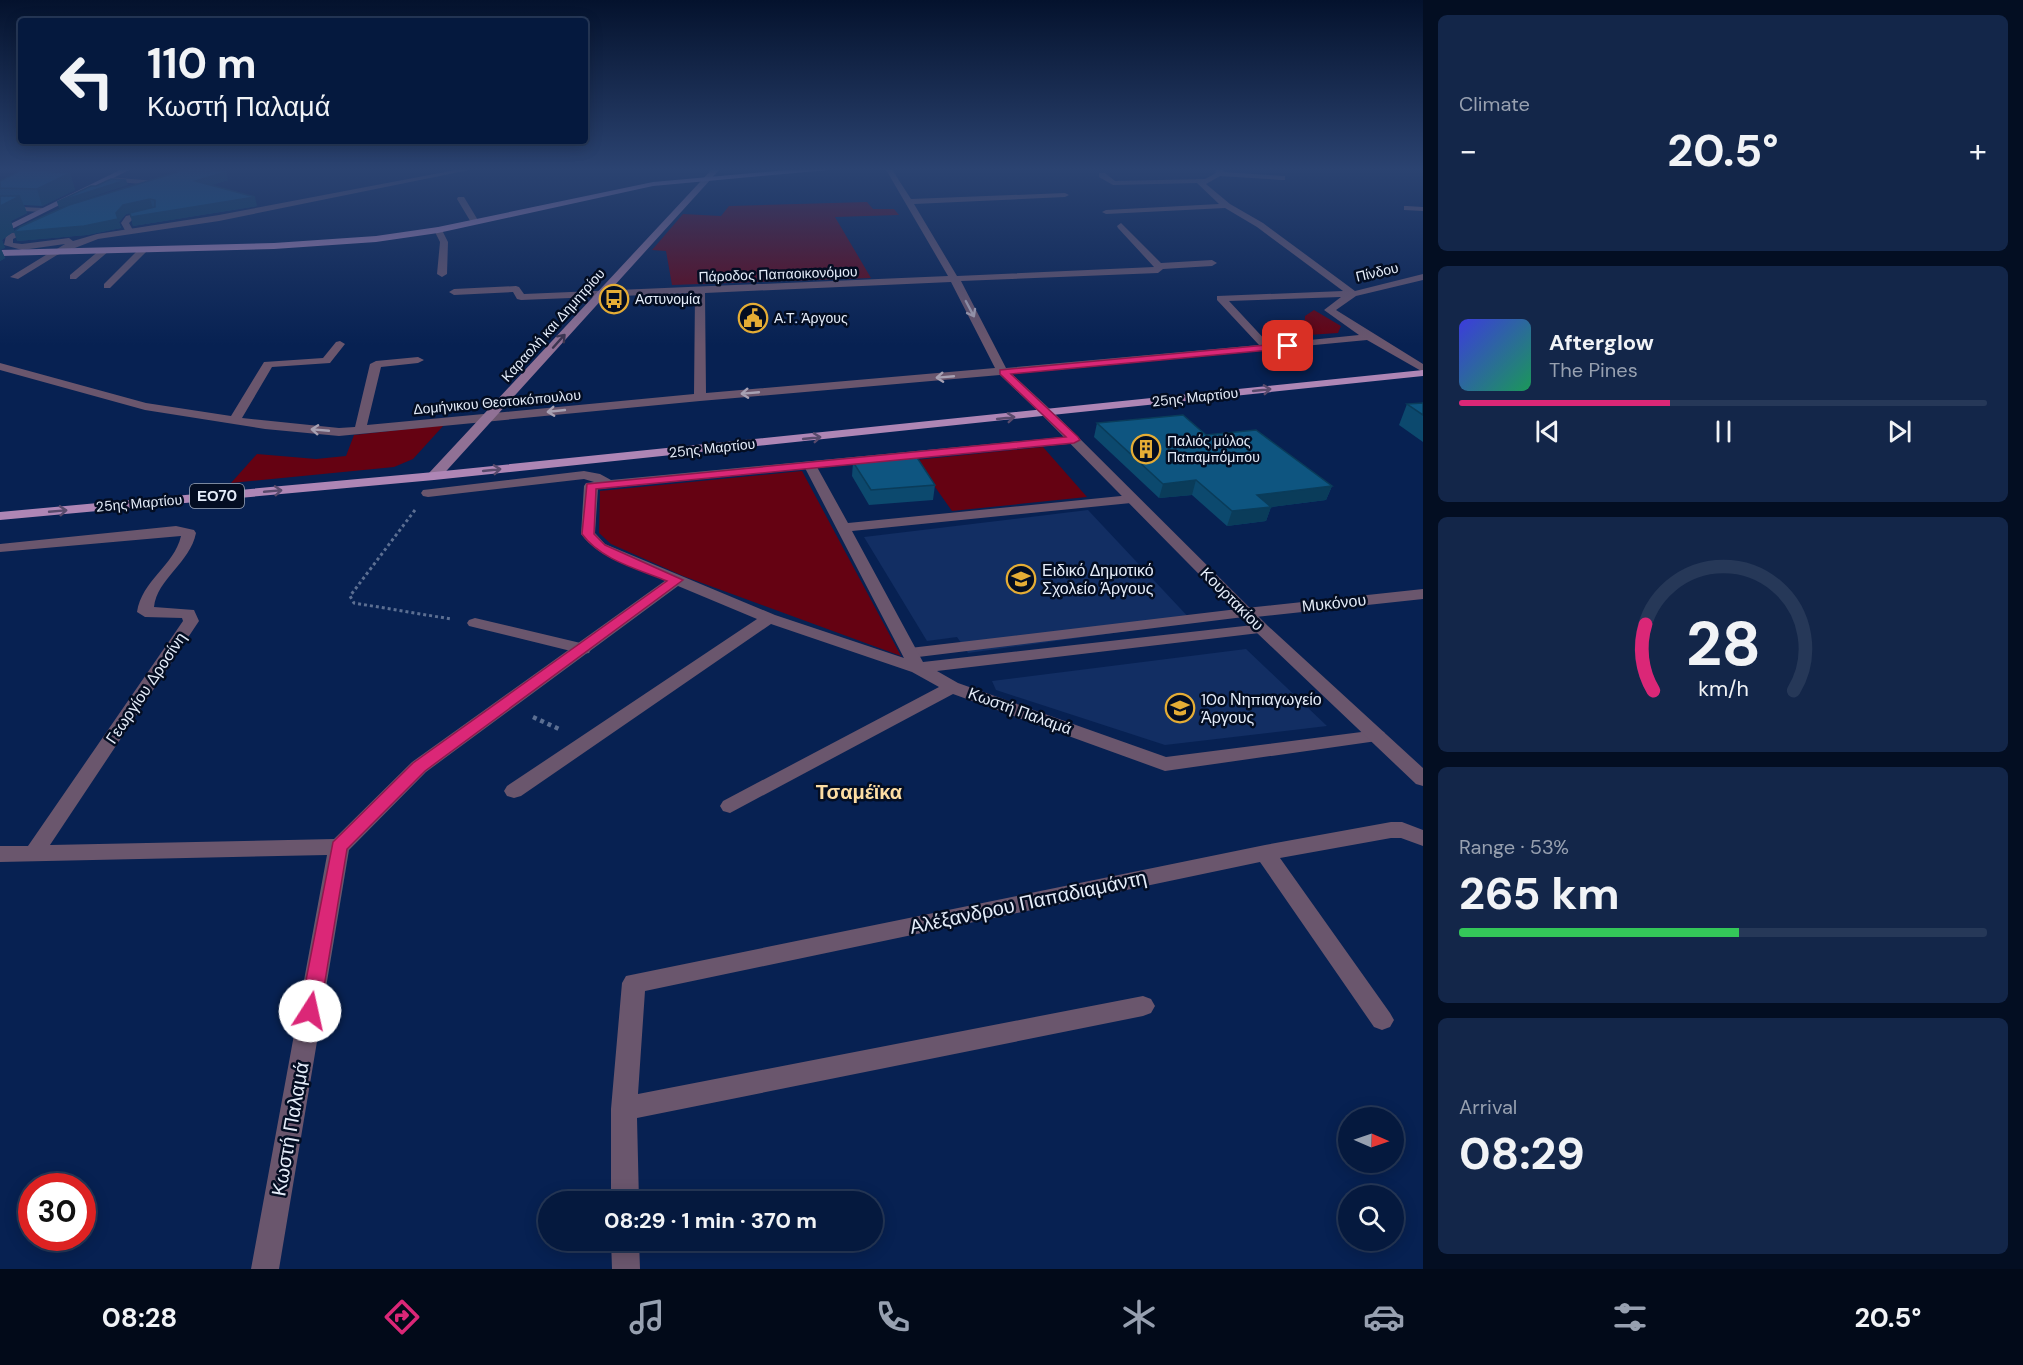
<!DOCTYPE html>
<html lang="en">
<head>
<meta charset="utf-8">
<style>
	:root { --surface:#05193e; --page:#132649; --text:#f1f3f6; --muted:#97a0b0; --line:#263858; --accent:#db2777 }
	body { margin:0; font-family:"DM Sans",sans-serif; background:var(--page); color:var(--text); height:100vh; display:flex; flex-direction:column; font-size:22px; white-space:nowrap }
	* { box-sizing:border-box; margin:0 }
	p { font-size:20px; color:var(--muted) }
	.icon { flex:none; width:33px; height:33px; fill:none; stroke:currentColor; stroke-width:2; stroke-linecap:round; stroke-linejoin:round }
	.map { position:relative; flex:1; overflow:hidden }
	.drawer { display:flex; flex-direction:column; gap:15px; padding:15px; background:#030e22; width:600px }
	.drawer>* { flex:none }
	.guide { position:absolute; left:18px; top:18px; width:570px; height:126px; border-radius:6px; box-shadow:0 3px 15px #0003,0 0 0 2px var(--line); background:#05193e; color:var(--text); overflow:hidden }
	.needle { width:39px; rotate:92deg }
	.controls { position:absolute; left:1338px; top:1107px; display:grid; gap:12px }
	.controls a { display:grid; place-items:center; width:66px; height:66px; border-radius:50%; background:var(--surface); box-shadow:0 3px 15px #0003,0 0 0 2px var(--line); font-size:30px }
	.speed { position:absolute; left:18px; top:1173px; display:flex; gap:12px; font-size:30px; font-weight:700; text-align:center }
	.speed>* { display:grid; place-content:center; width:78px; height:78px; border-radius:50%; background:var(--surface); box-shadow:0 3px 15px #0003,0 0 0 2px var(--line); line-height:1 }
	.speed .limit { border:9px solid #d22; background:#fff; color:#111 }
	.pin { position:absolute; display:grid; place-items:center; width:51px; height:51px; color:#fff; margin:-26px; border-radius:12px; box-shadow:0 3px 9px #0006 }
	.me { position:absolute; width:66px; margin:-33px; rotate:10deg; stroke-linejoin:round; filter:drop-shadow(0 0 4px #0008) }
	.turn { display:flex; align-items:center; gap:21px; height:126px; padding:0 30px; font-size:27px }
	.turn .icon { width:78px; height:78px; stroke-width:2.5 }
	.turn b { display:block; font-size:42px; line-height:51px }
	.big { font-size:45px; font-weight:700; line-height:1.1 }
	.drawer .widget { flex:1; display:flex; flex-direction:column; justify-content:center; gap:9px; min-width:0; padding:0 21px; border-radius:9px; background:var(--page) }
	.drawer .dial { align-items:center; gap:0 }
	.dial svg { height:156px; overflow:visible; fill:none; stroke:var(--line); stroke-width:7; stroke-linecap:round; text-anchor:middle }
	.dial text { fill:var(--text); stroke:none }
	.song { display:flex; align-items:center; gap:18px }
	.cover { width:72px; height:72px; border-radius:9px; background:linear-gradient(135deg,hsl(240 70% 55%),hsl(150 70% 35%)) }
	.played { height:6px; border-radius:3px; background:linear-gradient(90deg,var(--accent) 40%,var(--line) 40%) }
	.keys { display:flex; justify-content:space-around; direction:ltr }
	.heat { display:flex; justify-content:space-between; align-items:center; font-size:33px; direction:ltr }
	.charge { height:9px; border-radius:4px; background:linear-gradient(90deg,#34c759 53%,var(--line) 0) }
	.trip { position:absolute; left:538px; top:1191px; width:345px; height:60px; border-radius:30px; background:var(--surface); box-shadow:0 3px 15px #0003,0 0 0 2px var(--line); font-weight:700; line-height:60px; text-align:center }
	.tabs { display:flex; height:96px; justify-content:space-around; align-items:center; background:#020a19; color:var(--muted) }
	.tabs .icon { width:42px; height:42px }
	.tabs .active { color:var(--accent) }
	.tabs b { font-size:27px; color:var(--text) }
	main { display:flex; flex:1; min-height:0 }
	.map>svg:first-child { display:block }
	.built { fill:#122e63 }
	.green { fill:#650212 }
	.lines { fill:none; stroke-linecap:round; stroke-linejoin:round }
	.path-far1 { stroke:#5c6f92; stroke-width:3; stroke-dasharray:3 3; stroke-linecap:butt }
	.path { stroke:#5c6f92; stroke-width:4.5; stroke-dasharray:4 4; stroke-linecap:butt }
	.service { fill:#6a566d; fill-rule:evenodd }
	.minor { fill:#6a566d; fill-rule:evenodd }
	.tertiary { fill:#6a566d; fill-rule:evenodd }
	.secondary { fill:#907195; fill-rule:evenodd }
	.primary { fill:#ae86b5; fill-rule:evenodd }
	.wall { fill:#0c496e }
	.shaded-wall { fill:#0a3c5a }
	.building { fill:#0e5580; stroke:#0a3c5a; stroke-width:1.5 }
	.oneway { stroke:#a7a1b3 }
	.oneway2 { stroke:#3b3550 }
	.oneway3 { stroke:#584a6c }
	.route { fill:#db2777; stroke:#8e194d; stroke-width:1.5 }
	.labels { text-anchor:middle; dominant-baseline:central; stroke-width:5; stroke-linejoin:round; paint-order:stroke }
	.far-street-label { font-size:14px; fill:#e4ecf9; stroke:#030d22 }
	.far-poi-label { font-size:14px; fill:#e4ecf9; stroke:#030d22; text-anchor:start }
	.shield { fill:#030d22; stroke:#a0a9b8; stroke-width:1.5 }
	.shield-label { font-size:15px; font-weight:bold; fill:#e4ecf9 }
	.poi-label { font-size:16px; fill:#e4ecf9; stroke:#030d22; text-anchor:start }
	.street-label { font-size:16px; fill:#e4ecf9; stroke:#030d22 }
	.quarter-label { font-size:20px; font-weight:bold; fill:#fcdda4; stroke:#030d22 }
	.near-street-label { font-size:20px; fill:#e4ecf9; stroke:#030d22 }
</style>
</head>
<body>
<main>
<div class="map">
<svg width="1423" height="1269" viewBox="0 0 1423 1269">
	<rect width="100%" height="100%" fill="#072152"/>
	<!-- built -->
	<path class="built" d="M1088,510l105,112 -225,31 -11,-16 -30,4 -63,-104z
		M1246,649l81,77 -162,19 -169,-55 -4,-9z"/>
	<!-- green -->
	<path class="green" d="M867,202l6,7h21l5,6 -64,2 36,61 -199,7 -6,-34 -14,-1 31,-36 38,2 8,-10z
		M1314,310l27,16 -3,7 -30,2 -4,-3 1,-16z
		M444,425l-31,34 -19,8 -163,16 26,-29 59,5 30,-3 8,-21z
		M1043,447l44,50 -135,14 -36,-51z
		M802,471l99,185 -218,-80 -72,-32 -12,-11 1,-42z"/>
	<g class="lines">
		<!-- path-far1 -->
		<path class="path-far1" d="M415,510l-65,86 4,7 97,16"/>
		<!-- path -->
		<path class="path" d="M533,717l26,12"/>
		<!-- service -->
		<path class="service" d="M107,177l49,4 4,2 -4,2 -52,-4 -1,-2z
			M458,197h6l15,25 -1,2h-6l-15,-25z
			M153,210h3v4l-24,6 -3,3 5,9 -7,2 -6,-11 5,-7z
			M140,248l8,2 -38,38h-6v-4z
			M54,250l8,2 -44,27 -8,-2z
			M1246,608l8,5 -2,3 -342,42 -6,-1 -2,-4 2,-4 6,-1z
			M475,618l114,27 2,4 -2,4 -6,1 -114,-28 -2,-3 2,-3z"/>
		<!-- minor -->
		<path class="minor" d="M466,168h13l-260,53 -121,18 -41,16 -5,-3 13,-8 -43,6 -18,-5 2,-9 28,-14 3,1v4l-24,12v4l9,1 47,-6 4,3 24,-7 122,-19z
			M885,168h6l20,31 154,-6 4,2 -4,2 -151,7 43,72 197,-9 -36,-39 -1,-2 4,-3 40,40 51,-3 5,3 -5,3 -49,3 -5,4 -197,8 45,87 253,-23 -42,-45v-4l126,-5 -86,-64 -32,-19 -119,6 -4,-2 4,-2 113,-6 -22,-21 -84,2 -14,-8v-4h6l10,8 90,-2 11,-6 -1,-5h7l2,4 61,4v4h-3l-62,-4 -14,8 24,20 33,19 92,68 68,-17v6l-67,16 -20,14 87,54v8l-56,-32 -355,34 39,36v6h-8l-43,-41 -300,26 -361,35 -74,-7 -120,-19 -145,-40v-7l146,40 85,13 33,-54 59,-4 13,-16 4,-1 5,3 -15,19 -58,4 -30,51 97,10 16,-1 15,-63 6,-3 42,-4 6,3 -6,3 -37,4 -14,58 327,-31 1,-101 -174,7 -4,-1 -4,-7 -59,3 -5,-3 5,-3 62,-3 3,1 5,7 424,-18zM951,282l44,86 -289,25 -1,-100zM1341,297l-17,13 35,25 -90,9 -40,-43z
			M0,206l44,2 4,2 -4,2 -44,-2z
			M1407,206l16,1v4l-19,-1v-4z
			M438,227l3,1 7,14 -1,32 -5,3 -5,-3 3,-32 -6,-12z
			M101,249l8,2 -33,28h-6v-4z
			M1074,436l6,4 -1,3 -262,24 31,56 283,-28 7,4 -7,4 -279,28 71,131 339,-38 8,5 -2,3 -331,39 21,12 208,74 211,-27 7,2 2,4 -2,4 -219,31 -212,-77 -223,119 -7,-2 -3,-5 3,-5 216,-114 -27,-15 -141,-48 -250,172 -7,2 -7,-2 -3,-5 3,-5 250,-167 -79,-33 -252,186 -77,78 -70,419h-28l76,-414 -327,7v-16h28l155,-225 -1,-3 -37,-1 -8,-5c5,-32 37,-46 44,-76l-181,16v-8l176,-18 18,4 2,3c-6,30 -39,46 -42,74l40,3 5,11 -149,224 284,-6 78,-77 254,-182c-29,-12 -66,-20 -85,-46l3,-48 2,-3 8,-1 -10,-3 -156,18 -5,-1 -2,-3 2,-3 161,-19 16,3 11,6zM805,468l99,190 -129,-43 -170,-71 -10,-11 3,-44z
			M1423,589v10l-177,19 -8,-5 8,-5z
			M1391,822h11l21,8v16l-22,-8h-10l-111,20 110,155 4,7 -4,7 -8,3 -8,-3 -114,-165 -615,129 -7,103 505,-98 8,3 4,7 -4,7 -8,3 -506,102 2,84h-28v-93l11,-126 4,-7 639,-131z
			M611,1240h28l1,29h-28z"/>
		<!-- tertiary -->
		<path class="tertiary" d="M1047,409l4,1 217,216 155,142v18l-7,-2 -160,-152 -213,-216v-6z"/>
		<!-- secondary -->
		<path class="secondary" d="M124,168h9l-133,67v-6z
			M713,168h8l-282,311h-10l-2,-3 2,-3z"/>
		<!-- primary -->
		<path class="primary" d="M809,168h23l-4,2 -175,16 -215,47 -62,9 -102,7 -274,7v-6l274,-7 102,-7 62,-9 215,-45z
			M1423,370v6l-989,104 -434,40v-8l434,-40z"/>
	</g>
	<!-- wall -->
	<path class="wall" d="M191,168l37,12 -17,5 46,21 -124,20 -2,-9 11,-7 -16,4 -7,8 2,6 -34,7 -70,6z
		M70,173l5,17 -33,16 -18,-1 3,8 -16,8 3,10 -12,9 3,8 -4,1 4,9 -5,3v-80z
		M1423,403v39l-24,-17 8,-21z
		M1097,423l235,63 -6,14 -55,7 -5,14 -39,5 -35,-31 -33,3 -65,-61z
		M853,462l82,23 -2,15 -64,5 -17,-29z"/>
	<!-- shaded-wall -->
	<path class="shaded-wall" d="M226,172l2,8 -31,10 -2,-9z
		M70,173l5,17 -33,16 -5,-17z
		M126,180l2,5 -69,23 -2,-6z
		M20,196l7,17 -16,8 3,10 -12,9 3,8 -4,1 4,9 -5,3v-55z
		M255,197l2,9 -124,20 -2,-9z
		M150,199l3,9 -27,6 -7,8 2,6 -34,7 -70,6 -3,-9 102,-19 7,-8z
		M1196,480l-4,15 -33,3 4,-14z
		M1332,486l-6,14 -55,7 -5,14 -39,5 5,-15 25,-16z"/>
	<!-- building -->
	<path class="building" d="M191,168h13l22,4 -31,9 60,16 -124,20 -1,-4 25,-6v-7l-5,-1 -27,6 -7,8 2,6 -34,7 -70,6 6,-5 49,-22z
		M22,170l48,3 -33,16 -37,-1v-7z
		M111,179l15,1 -69,22 34,-16h5z
		M0,196h20l-20,10z
		M1423,403v12l-16,-11z
		M1183,415l23,20 50,-5 76,56 -75,9 14,12 -39,4 -36,-31 -33,4 -66,-61z
		M916,456l19,29 -64,5 -18,-28z"/>
	<!-- one-way arrows -->
	<defs><path id="oneway-shaft" d="M-6 0H5M1.5-3L5.5 0L1.5 3" fill="none" stroke-width="1.6" stroke-linecap="round" stroke-linejoin="round" transform="scale(1.5)"/></defs>
	<g class="oneway">
		<use href="#oneway-shaft" transform="translate(970 309) rotate(62)"/>
		<use href="#oneway-shaft" transform="translate(945 377) rotate(175)"/>
		<use href="#oneway-shaft" transform="translate(750 393) rotate(175)"/>
		<use href="#oneway-shaft" transform="translate(556 411) rotate(174)"/>
		<use href="#oneway-shaft" transform="translate(320 430) rotate(-175)"/>
	</g>
	<use class="oneway2" href="#oneway-shaft" transform="translate(559 341) rotate(-48)"/>
	<g class="oneway3">
		<use href="#oneway-shaft" transform="translate(1262 390) rotate(-6)"/>
		<use href="#oneway-shaft" transform="translate(1006 418) rotate(-6)"/>
		<use href="#oneway-shaft" transform="translate(812 438) rotate(-6)"/>
		<use href="#oneway-shaft" transform="translate(492 470) rotate(-6)"/>
		<use href="#oneway-shaft" transform="translate(273 491) rotate(-5)"/>
		<use href="#oneway-shaft" transform="translate(58 511) rotate(-5)"/>
	</g>
	<!-- sky -->
	<linearGradient id="sky" x2="0" y2="1"><stop stop-color="#04122d"/><stop offset="0.49" stop-color="#2b4371"/><stop offset="1" stop-color="#2b4371" stop-opacity="0"/></linearGradient>
	<rect width="1423" height="345" fill="url(#sky)"/>
	<!-- route -->
	<path class="route" d="M1288,343l4,3 -1,2 -280,26 67,63 2,3 -6,3 -478,46 -2,45 11,11 78,35 -258,191 -78,78 -27,162 -3,6 -7,2 -7,-2 -3,-6 33,-169 80,-79 254,-182c-29,-12 -66,-21 -85,-47l5,-50 479,-47 -66,-63v-4z"/>
	<!-- icons -->
	<defs>
		<g id="bus-ring" transform="scale(1.5)"><circle r="9.5" fill="#030d22" stroke="#e5ad35" stroke-width="1.5"/><path d="M-5-6H5V4H4V6H2V4H-2V6H-4V4H-5ZM-3.5-4V0h7V-4ZM-3.5 1.2v1.5H-2V1.2ZM2 1.2v1.5H3.5V1.2Z" fill="#e5ad35"/></g>
		<g id="civic-ring" transform="scale(1.5)"><circle r="9.5" fill="#030d22" stroke="#e5ad35" stroke-width="1.5"/><path d="M-.6-6.5H3V-4.5H.6V-3L4-1V1h2V6H-6V1h2V-1L-.6-3ZM-1.2 2.5V6h2.4V2.5Z" fill="#e5ad35"/></g>
		<g id="building-ring" transform="scale(1.5)"><circle r="9.5" fill="#030d22" stroke="#e5ad35" stroke-width="1.5"/><path d="M-4-6H4V6H1V3H-1V6H-4ZM-2.5-4.3h1.7v1.8h-1.7ZM.8-4.3h1.7v1.8H.8ZM-2.5-1h1.7V.8h-1.7ZM.8-1h1.7V.8H.8Z" fill="#e5ad35"/></g>
		<g id="school-ring" transform="scale(1.5)"><circle r="9.5" fill="#030d22" stroke="#e5ad35" stroke-width="1.5"/><path d="M0-5L7-2L0 1L-7-2ZM-4 1L0 2.5L4 1V4Q0 6-4 4Z" fill="#e5ad35"/></g>
	</defs>
	<g fill-rule="evenodd">
		<use href="#bus-ring" x="614" y="299"/>
		<use href="#civic-ring" x="753" y="318"/>
		<use href="#building-ring" x="1146" y="449"/>
		<use href="#school-ring" x="1021" y="579"/>
		<use href="#school-ring" x="1180" y="708"/>
	</g>
	<g class="labels">
		<!-- far-street labels -->
		<g class="far-street-label">
			<text transform="translate(1377 272) rotate(-13)">Πίνδου</text>
			<text transform="translate(778 274) rotate(-2)">Πάροδος Παπαοικονόμου</text>
			<text transform="translate(553 325) rotate(-48)">Καραολή και Δημητρίου</text>
			<text transform="translate(1195 397) rotate(-6)">25ης Μαρτίου</text>
			<text transform="translate(497 402) rotate(-5)">Δομήνικου Θεοτοκόπουλου</text>
			<text transform="translate(712 448) rotate(-6)">25ης Μαρτίου</text>
			<text transform="translate(139 503) rotate(-5)">25ης Μαρτίου</text>
		</g>
		<!-- far-poi labels -->
		<g class="far-poi-label">
			<text x="635" y="299">Αστυνομία</text>
			<text x="774" y="318">Α.Τ. Άργους</text>
			<text x="1167" y="441">Παλιός μύλος<tspan x="1167" dy="16">Παπαμπόμπου</tspan></text>
		</g>
		<!-- shield labels -->
		<rect class="shield" x="190" y="484" width="54" height="24" rx="4.5"/>
		<g class="shield-label">
			<text x="217" y="496">ΕΟ70</text>
		</g>
		<!-- poi labels -->
		<g class="poi-label">
			<text x="1042" y="570">Ειδικό Δημοτικό<tspan x="1042" dy="18">Σχολείο Άργους</tspan></text>
			<text x="1201" y="699">10ο Νηπιαγωγείο<tspan x="1201" dy="18">Άργους</tspan></text>
		</g>
		<!-- street labels -->
		<g class="street-label">
			<text transform="translate(1232 599) rotate(45)">Κουρτακίου</text>
			<text transform="translate(1334 603) rotate(-6)">Μυκόνου</text>
			<text transform="translate(146 688) rotate(-56)">Γεωργίου Δροσίνη</text>
			<text transform="translate(1020 711) rotate(20)">Κωστή Παλαμά</text>
		</g>
		<!-- quarter labels -->
		<g class="quarter-label">
			<text x="859" y="792">Τσαμέϊκα</text>
		</g>
		<!-- near-street labels -->
		<g class="near-street-label">
			<text transform="translate(1028 902) rotate(-12)">Αλέξανδρου Παπαδιαμάντη</text>
			<text transform="translate(290 1129) rotate(-80)">Κωστή Παλαμά</text>
		</g>
	</g>
</svg>
<div class="controls">
<a><svg class="needle" viewBox="-14 -14 28 28"><path d="M0-13l5 13h-10z" fill="#e53935"/><path d="M0 13l5-13h-10z" fill="#97a0b0"/></svg></a>
<a><svg class="icon" aria-label="search" viewBox="0 0 24 24"><circle cx="10" cy="10" r="6"/><path d="M15 15l6 6"/></svg></a>
</div>
<div class="speed"><div class="limit">30</div></div>
<div class="pin" style="left:1288px;top:346px;background:#d93025"><svg class="icon" aria-label="arrive" viewBox="0 0 24 24"><path d="M6 21V4h12l-3 4 3 4H6"/></svg></div>
<svg class="me" style="left:310px;top:1011px" viewBox="-20 -20 40 40"><circle r="19" fill="#fff"/><path d="M0-13L10 11 0 6-10 11z" fill="#db2777"/></svg>
<div class="trip">08:29 · 1 min · 370 m</div>
<div class="guide">
<div class="turn"><svg class="icon" aria-label="left" viewBox="0 0 24 24"><path d="M17 20v-9H6M10 6l-5 5 5 5"/></svg><div><b>110 m</b>Κωστή Παλαμά</div></div>
</div>
</div>
<section class="drawer">
<div class="widget"><p>Climate</p>
<div class="heat"><a>−</a><b class="big">20.5°</b><a>+</a></div>
</div>
<div class="widget">
<div class="song"><i class="cover"></i><div><b>Afterglow</b><p>The Pines</p></div></div>
<div class="played"></div>
<div class="keys"><svg class="icon" aria-label="previous" viewBox="0 0 24 24"><path d="M18 5L8 12l10 7zM5 5v14"/></svg><svg class="icon" aria-label="pause" viewBox="0 0 24 24"><path d="M8 5v14M16 5v14"/></svg><svg class="icon" aria-label="next" viewBox="0 0 24 24"><path d="M6 5l10 7-10 7zM19 5v14"/></svg></div>
</div>
<div class="widget dial"><svg viewBox="0 0 100 80">
<path d="M14 69A42 42 0 1 1 86 69"/>
<path d="M14 69A42 42 0 0 1 10 35" stroke="#db2777"/>
<text x="50" y="56" font-size="32" font-weight="700">28</text>
<text x="50" y="72" font-size="11">km/h</text>
</svg></div>
<div class="widget"><p>Range · 53%</p><b class="big">265 km</b><div class="charge"></div></div>
<div class="widget"><p>Arrival</p><b class="big">08:29</b></div>
</section>
</main>
<nav class="tabs">
<b>08:28</b>
<svg class="icon active" aria-label="directions" viewBox="0 0 24 24"><path d="M12 3l9 9-9 9-9-9zM9 14v-3h6M13 9l2 2-2 2"/></svg>
<svg class="icon" aria-label="music" viewBox="0 0 24 24"><path d="M9 18V5l10-2v13"/><circle cx="6" cy="18" r="3"/><circle cx="16" cy="16" r="3"/></svg>
<svg class="icon" aria-label="phone" viewBox="0 0 24 24"><path d="M5 4h4l2 5-3 2q2 4 5 5l2-3 5 2v4C11 20 4 13 5 4z"/></svg>
<svg class="icon" aria-label="climate" viewBox="0 0 24 24"><path d="M12 3v18M4 7l16 10M4 17L20 7"/></svg>
<svg class="icon" aria-label="car" viewBox="0 0 24 24"><path d="M5 17H2v-5l4-1 3-4h7l3 4 3 1v5h-3M9 17h6M6 11h13"/><circle cx="7" cy="17" r="2"/><circle cx="17" cy="17" r="2"/></svg>
<svg class="icon" aria-label="filters" viewBox="0 0 24 24"><path d="M4 7h16M4 17h16"/><circle cx="9" cy="7" r="2"/><circle cx="15" cy="17" r="2"/></svg>
<b>20.5°</b>
</nav>
</body>
</html>
